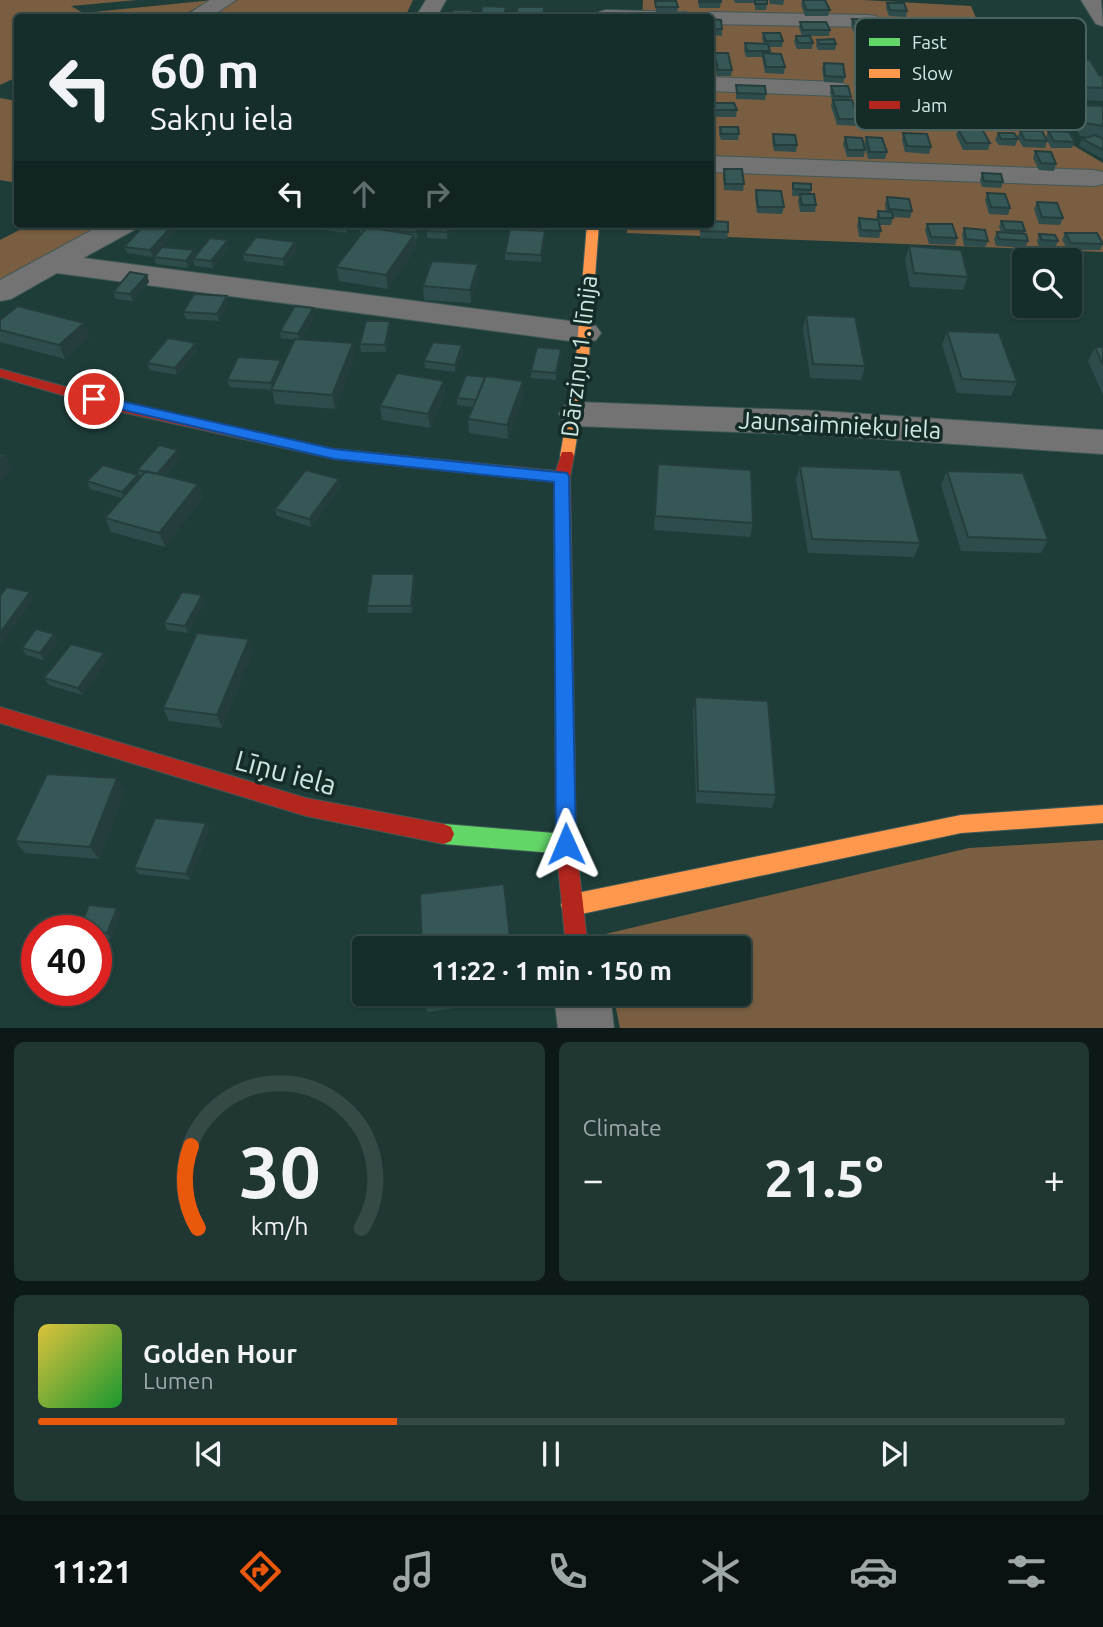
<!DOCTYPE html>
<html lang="en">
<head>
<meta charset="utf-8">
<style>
	:root { --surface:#162e2b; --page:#1f3633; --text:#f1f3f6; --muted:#9ea8a9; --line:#354a47; --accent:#ea580c }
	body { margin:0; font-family:Ubuntu,sans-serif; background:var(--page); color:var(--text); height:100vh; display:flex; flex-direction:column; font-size:26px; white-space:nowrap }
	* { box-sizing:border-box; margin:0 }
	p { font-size:23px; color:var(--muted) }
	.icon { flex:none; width:38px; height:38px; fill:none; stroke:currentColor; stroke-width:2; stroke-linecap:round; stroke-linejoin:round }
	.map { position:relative; height:1028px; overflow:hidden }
	.details { display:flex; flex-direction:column; gap:14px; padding:14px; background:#0c1918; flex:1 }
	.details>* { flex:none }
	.banner { position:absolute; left:14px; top:14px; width:700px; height:214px; border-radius:7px; box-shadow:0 2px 5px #0004,0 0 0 2px var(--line); background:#162e2b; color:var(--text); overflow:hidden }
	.tools { position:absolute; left:1012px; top:248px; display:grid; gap:14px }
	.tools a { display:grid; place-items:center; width:70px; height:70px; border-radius:7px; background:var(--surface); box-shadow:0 2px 5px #0004,0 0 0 2px var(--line); font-size:35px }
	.speed { position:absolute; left:21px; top:915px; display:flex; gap:14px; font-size:35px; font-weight:700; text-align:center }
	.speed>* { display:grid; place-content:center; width:91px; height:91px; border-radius:50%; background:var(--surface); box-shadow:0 2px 5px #0004,0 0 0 2px var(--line); line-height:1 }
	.speed .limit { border:10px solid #d22; background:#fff; color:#111 }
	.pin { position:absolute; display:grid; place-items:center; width:60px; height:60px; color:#fff; margin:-30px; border:4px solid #fff; border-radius:50%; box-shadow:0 2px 7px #0007 }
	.me { position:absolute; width:77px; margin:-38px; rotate:359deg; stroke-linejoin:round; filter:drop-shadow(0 0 5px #0008) }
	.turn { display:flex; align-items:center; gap:24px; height:147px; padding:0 21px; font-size:32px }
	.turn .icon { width:91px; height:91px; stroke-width:2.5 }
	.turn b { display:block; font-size:49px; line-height:60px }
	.lanes { display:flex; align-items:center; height:66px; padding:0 21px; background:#0003; justify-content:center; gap:35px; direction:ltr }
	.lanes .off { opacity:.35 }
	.big { font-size:52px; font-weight:700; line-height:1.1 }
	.details .widget { flex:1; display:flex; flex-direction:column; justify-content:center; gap:10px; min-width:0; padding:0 24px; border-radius:10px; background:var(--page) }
	.details .dial { align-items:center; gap:0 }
	.dial svg { height:182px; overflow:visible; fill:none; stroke:var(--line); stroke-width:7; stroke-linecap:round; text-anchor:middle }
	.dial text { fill:var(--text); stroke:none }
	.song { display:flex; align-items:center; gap:21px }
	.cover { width:84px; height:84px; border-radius:10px; background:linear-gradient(135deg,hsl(50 70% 55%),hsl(130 70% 35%)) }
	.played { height:7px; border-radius:4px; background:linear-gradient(90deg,var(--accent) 35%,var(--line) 35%) }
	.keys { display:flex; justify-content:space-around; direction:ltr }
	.heat { display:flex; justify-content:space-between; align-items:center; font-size:38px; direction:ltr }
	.details .tiles { flex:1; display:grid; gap:14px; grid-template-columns:1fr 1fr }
	.widget:last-child { grid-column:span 2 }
	.trip { position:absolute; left:352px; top:936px; width:399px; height:70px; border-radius:7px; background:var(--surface); box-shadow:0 2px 5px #0004,0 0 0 2px var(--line); font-weight:700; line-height:70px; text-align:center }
	.dock { display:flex; height:112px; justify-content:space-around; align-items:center; background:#091211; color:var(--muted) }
	.dock .icon { width:49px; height:49px }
	.dock .active { color:var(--accent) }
	.dock b { font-size:32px; color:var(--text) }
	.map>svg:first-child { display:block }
	.green { fill:#795e41 }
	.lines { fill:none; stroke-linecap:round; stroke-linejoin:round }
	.street-casing { stroke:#405956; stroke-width:2 }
	.fast-casing { stroke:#405956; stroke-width:2 }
	.slow-casing { stroke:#405956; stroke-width:2 }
	.jam-casing { stroke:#405956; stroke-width:2 }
	.street { fill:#737374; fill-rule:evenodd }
	.fast { fill:#63d668; fill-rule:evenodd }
	.slow { fill:#ff974d; fill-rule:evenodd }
	.jam { fill:#b3261e; fill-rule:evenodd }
	.wall { fill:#2e4c4b }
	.shaded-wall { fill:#253e3d }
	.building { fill:#355857; stroke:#253e3d; stroke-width:2 }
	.route { fill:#1a73e8; stroke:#114b97; stroke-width:2 }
	.labels { text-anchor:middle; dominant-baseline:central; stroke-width:7; stroke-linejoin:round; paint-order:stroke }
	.street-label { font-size:24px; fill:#cde8e3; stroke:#152b28 }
	.near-street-label { font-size:28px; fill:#cde8e3; stroke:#152b28 }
	.key { fill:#152b28; stroke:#4c6460; stroke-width:2 }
	.key-label { font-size:19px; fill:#cde8e3 }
</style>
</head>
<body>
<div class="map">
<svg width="1103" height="1029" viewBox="0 0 1103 1029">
	<rect width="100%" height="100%" fill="#1e3d39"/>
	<!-- green -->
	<path class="green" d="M0,0h137l-66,6 12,7 130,-13 -35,17 -160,1 -1,59 -17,8z
		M238,0h175l-8,17 -199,1z
		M643,0h220l108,6 22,51 -63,3 173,103v89l-476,-19v-9h83v-206l-68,-1z
		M0,98l17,3v82l-17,-3z
		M31,224h80l-111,56v-40z
		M1103,840v188h-483l-7,-34h125v-46h-134l-3,-13 368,-87z"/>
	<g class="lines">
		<!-- street casing -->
		<g class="street-casing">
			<path id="street" d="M210,0h26l-27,18h-27z
				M426,0h20l-10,18h-21z
				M1081,0h20l2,26 -7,-2z
				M606,10l80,2 10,6h-99l2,-6z
				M710,12l158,3 8,1 3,5 -3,5 -8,1 -158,-3v-6h-10z
				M710,77l127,5 8,2 4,5 -4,5 -8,2 -127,-5z
				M710,156l384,14 9,2v12l-9,2 -384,-14z
				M103,224h35l-4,6 -51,28 502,65 11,3 5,7 -5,7 -11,3 -528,-70 -46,26 -11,2v-21z
				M576,402l245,9 282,19v24l-282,-19 -245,-9 -12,-4 -5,-8 5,-8z
				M554,994h56l4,35h-56z"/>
		</g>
		<!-- fast casing -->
		<g class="fast-casing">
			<path id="fast" d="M444,824l122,10 7,3 3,7 -3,7 -7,3 -122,-10 -7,-3 -3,-7 3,-7z"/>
		</g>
		<!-- slow casing -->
		<g class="slow-casing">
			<path id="slow" d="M587,224h12l-11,146 -14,86 -7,5 -7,-5 15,-86z
				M1103,805v18l-142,10 -389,83 -8,-4 -3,-7 3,-7 8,-4 389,-79z"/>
		</g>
		<!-- jam casing -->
		<g class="jam-casing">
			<path id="jam" d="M0,369l118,32 216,48 222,22 6,-19h10l2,4 -4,21 6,367 12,104h-22l-10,-104 -2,-362 -220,-23 -217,-48 -117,-34z
				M0,707l306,91 138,26 7,3 3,7 -3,7 -7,3 -138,-28 -306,-93z"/>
		</g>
		<!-- street -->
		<use href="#street" class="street"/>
		<!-- fast -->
		<use href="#fast" class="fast"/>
		<!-- slow -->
		<use href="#slow" class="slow"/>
		<!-- jam -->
		<use href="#jam" class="jam"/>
	</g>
	<!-- wall -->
	<path class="wall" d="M698,0h23l-1,8h-21z
		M734,0h20v3h-19z
		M755,0l12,4 -1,6h-11z
		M769,0h15l-1,5 -13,-1z
		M802,0l28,10 -2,6h-23l-4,-11z
		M655,1l23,6 -1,6h-21z
		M887,3l20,8 -1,6 -17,-1 -3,-8z
		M506,7v11h-25l-1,-2z
		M472,10v8h-20v-4z
		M712,19l10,10v7l-10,-1z
		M852,19l29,8v3l7,8 -1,6h-13l-3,-8 1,-3h-18l-3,-8z
		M800,22l30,8 -1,6h-27l-3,-8z
		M964,25l27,9 -2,6h-22l-4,-9z
		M1035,29l40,19 -2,6 -32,-2 -8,-17z
		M1000,32l22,15 -2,6 -16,-1 -6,-14z
		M763,33l20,8 -1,6h-13l1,6 15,14 -1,7 -19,-1 -3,-16h-16l-2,-7 1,-7 19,1 -2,-5z
		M796,36l17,7 -1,6h-15l-3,-7z
		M817,40l19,4 -1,6h-17l-2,-4z
		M897,43l12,6 -1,6h-10l-2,-6z
		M714,53l18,17 -1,6h-14l-4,-16z
		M1038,58l65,18v25l-60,-3 -8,-16 2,-7 -3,-5z
		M824,63l21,14 -2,6 -19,-1 -2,-13z
		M1010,80l25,13 -3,7 -18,-1 -7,-12z
		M736,85l30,9 -1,6 -29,-1z
		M831,86l20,11 -1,3 9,19 -2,7 -20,-1 -6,-19 1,-5 -2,-9z
		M889,89l24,8 -2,6h-20l-3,-8z
		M998,98l20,13 -1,3 5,8 -2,7h-26l-6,-10 2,-6h11l-5,-9z
		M916,102l17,8 -1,6h-14l2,5 -2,6h-15l-4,-14 1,-6 15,1z
		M710,103l27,7 -1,7h-26z
		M1074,105l29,1v53l-24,-13 3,-7 6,-2 -8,-1 -10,-19z
		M954,115l26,9 -2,5 12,14 -2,7h-25l-7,-15 2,-5h-4l-2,-9z
		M720,127l19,7 -1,6h-17l-2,-6z
		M1020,131l27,10 -2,7 -22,-1 -6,-10z
		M1048,131l27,11 -3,6h-21l-5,-10z
		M903,133l28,14 -2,7 -24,-2 -3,-12z
		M998,133l20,6 -3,7 -16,-1 -4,-5z
		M773,134l24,11 -1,7 -22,-1 -2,-10z
		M845,137l20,13 -1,7h-17l-4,-13z
		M866,137l21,15 -2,7h-17l-4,-15z
		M1035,151l21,13 -2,7 -15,-1 -6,-12z
		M724,169l20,15 -1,7 -19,-1 -1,-14z
		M982,173l21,9 -2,6 -19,-1 -2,-7z
		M793,183l18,7 -1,4 6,11 -1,7h-15l-2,-11 1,-5h-7z
		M756,190l28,17 -2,7 -25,-1 -2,-16z
		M987,193l23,15 -2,7 -19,-1 -4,-14z
		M887,197l25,14 -2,7 -17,-1 -2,8h-12l2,6 -2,7 -20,-1 -2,-12 2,-7 17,1 2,-8 8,1 -1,-8z
		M1037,202l26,16 -3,7 -21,-1 -5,-15z
		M1001,221l24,10 -1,3 4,7 -3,7 -29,-2 -2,-7 3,-7h4l-2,-5z
		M324,224h29l-6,9 -22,-3z
		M362,224h32l-3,4h-5v2l9,2v-1l26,-3 -4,11h-2l1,9 -28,41 -49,-8 -3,-14 25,-32 -2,-7z
		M700,224l28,8 -1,7 -27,-1z
		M927,224l30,14 -2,7 -26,-1 -4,-14z
		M172,226l2,7 -21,24 -26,-4 -3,-6z
		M964,228l24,13 -3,6 -21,-1 -2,-11z
		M451,229l-4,10 -20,-1v-7z
		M545,231v7l-4,24 -36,-2v-7z
		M1065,233l38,11 -3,6h-32l-6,-10z
		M1039,234l19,7 -3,7 -16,-1 -2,-6z
		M295,242l2,7 -13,17 -40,-5 -1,-7z
		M909,246l59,31 -5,13 -53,-3 -5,-27z
		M229,247l-16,21 -18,-2 -2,-5 -5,7 -32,-4 -2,-7 42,-1z
		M147,275l2,7 -16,19 -17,-2 -3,-7z
		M478,277l-7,26 -47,-3 -1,-14z
		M229,303l-10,18 -33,-2 -3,-7z
		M806,315l59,51 -4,14 -51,-2 -7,-49z
		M315,316l-15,23 55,18 -20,52 -60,-5 -3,-14 -43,-3 -2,-7 56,-14 12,-26 -14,-2 -1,-7z
		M0,320l90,17 -25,22 -65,-17z
		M391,328l-5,24h-25l-1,-8z
		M947,331l70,51 -6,14 -54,-3 -15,-48z
		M462,345l1,7 -8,20 -30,-4 -1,-7z
		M1095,347h8v48l-15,-34z
		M561,349v7l-5,24 -25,-2v-7z
		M198,350l-21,25 -27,-5 -3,-7z
		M444,381l1,14 -15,33 -48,-8 -2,-14z
		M524,395l-16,44 -39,-6 -1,-14 5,-12 -16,-2v-7z
		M178,450l3,7 -16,19 33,8 5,14 -38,49 -54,-15 -6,-14 17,-20 -32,-9 -3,-8 52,-3 1,-1 -3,-7z
		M658,464l95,59 -3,14 -96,-7z
		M800,466l120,77 -6,14 -106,-4 -12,-73z
		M947,471l101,69 -7,13 -80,-2 -20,-66z
		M339,479l2,8 -30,40 -34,-11 -2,-7z
		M414,574l1,8 -3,31h-44l-1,-7z
		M202,595l3,7 -17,31 -21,-3 -3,-7z
		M54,634l4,7 -14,19 -18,-5 -4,-7z
		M249,639l4,13 -31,76 -53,-7 -6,-13z
		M104,653l4,7 -26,35 -33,-10 -5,-7z
		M695,697l81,98 -4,13 -76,-5 -3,-93z
		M117,778l8,13 -26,68 -74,-6 -10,-12z
		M206,823l3,6 -19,51 -52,-6 -4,-6z
		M117,908l4,6 -10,25 -15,-2v-6z
		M424,994h92v6l-89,12 -3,-10z"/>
	<!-- shaded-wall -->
	<path class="shaded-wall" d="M347,224h6l-6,9 -1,-7z
		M419,224h2v4l-4,11 -1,-7z
		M450,224h1v5l-4,10v-7z
		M172,226l2,7 -21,24 -3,-7z
		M545,231v7l-4,24v-7z
		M414,235l2,13 -28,41 -2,-14z
		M228,240l1,7 -16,21 -2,-7z
		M295,242l2,7 -13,17 -1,-7z
		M194,250l2,7 -3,2v2l-5,7 -2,-7z
		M478,264v13l-7,26 -1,-13z
		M147,275l2,7 -16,19 -3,-7z
		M227,296l2,7 -10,18 -2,-7z
		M313,308l2,8 -15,25 -2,-7z
		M390,321l1,7 -5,24 -1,-7z
		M84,323l6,14 -25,22 -6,-14z
		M196,343l2,7 -21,25 -2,-7z
		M353,343l2,14 -20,52 -3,-14z
		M462,345l1,7 -8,20v-7z
		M561,349v7l-5,24v-7z
		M281,360l2,7 -10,23 -2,-7z
		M444,381l1,14 -15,33 -2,-14z
		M523,381l1,14 -16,44 -1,-14z
		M178,450l3,7 -22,25 -3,-7z
		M5,455l8,14 -13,13v-22z
		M138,475l3,7 -16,17 -3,-7z
		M339,479l2,8 -30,40 -2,-8z
		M198,484l5,14 -38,49 -6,-14z
		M414,574l1,8 -3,31 -1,-7z
		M30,592l4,7 -34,47v-13z
		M202,595l3,7 -17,31 -3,-7z
		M54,634l4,7 -14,19 -4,-7z
		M249,639l4,13 -31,76 -5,-13z
		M104,653l4,7 -26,35 -4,-7z
		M117,778l8,13 -26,68 -9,-12z
		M206,823l3,6 -19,51 -4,-6z
		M117,908l4,6 -10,25 -4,-6z"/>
	<!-- building -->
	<path class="building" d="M699,0h22v2h-22z
		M755,0h12v4h-12z
		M803,0h22l5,10h-24z
		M655,1h21l2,6h-22z
		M887,3h17l3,8 -17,-1z
		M483,6l23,1 -2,9h-24z
		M518,7h26l-1,11 -27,-1z
		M453,10h19l-1,4h-19z
		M694,14l3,4h-23l-2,-3z
		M556,15l21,1v2h-21z
		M712,19l9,1 1,9h-9z
		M852,19l26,1 3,7h-25z
		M800,22h26l4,8h-27z
		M763,33h17l3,8h-17z
		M796,36h14l3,7h-15z
		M834,39l2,5h-17l-2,-4z
		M745,43l23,1 2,7h-23z
		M714,53h14l4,17h-14z
		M763,53l18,1 4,13h-19z
		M1038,58l52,2 9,15 4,1v12l-55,-2 -9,-16h6z
		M824,63l19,1 2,13 -20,-1z
		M736,85l29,1 1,8 -29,-1z
		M831,86h17l3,11 -17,-1z
		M833,100h19l7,19h-20z
		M710,103h24l3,7h-27z
		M1074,105l29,1v20l-18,-3z
		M720,127h18l1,7h-18z
		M958,129h24l8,14h-24z
		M1020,131h22l5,10 -22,-1z
		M1048,131l21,1 6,10 -21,-1z
		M903,133l24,1 4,13 -24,-1z
		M998,133h16l4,6h-17z
		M773,134l22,1 2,10h-22z
		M1095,135l8,4v11l-21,-11z
		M845,137l17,1 3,12h-17z
		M866,137l16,1 5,14h-17z
		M1035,151l16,1 5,12 -15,-1z
		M724,169h18l2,15h-19z
		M982,173l19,1 2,8 -19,-1z
		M793,183l18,1v6l-18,-1z
		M756,190l25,1 3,16h-26z
		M987,193l18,1 5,14 -19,-1z
		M800,194h14l2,11h-14z
		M887,197l22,2 3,12 -23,-2z
		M1037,202l20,1 6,15 -21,-1z
		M878,211l14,1 1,6h-14z
		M859,218l19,2 3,11 -20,-1z
		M710,221l18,1v10l-27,-1v-7h9z
		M1001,221l21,1 3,9 -20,-1z
		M145,224l27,2 -22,24 -26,-3z
		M331,224h16l-1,2z
		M362,224h18l6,1 -3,5 -16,-3 -2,2 -6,-1z
		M398,224h21l-3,8 -21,-1z
		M429,224h21l-3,8 -20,-1z
		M927,224h25l5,14 -26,-1z
		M367,227l47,8 -28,40 -50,-8z
		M964,228l21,2 3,11 -22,-2z
		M510,229l35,2 -4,24 -36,-2z
		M997,232l29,2 2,7 -29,-2z
		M1065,233h32l6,11 -32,-1z
		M1039,234l16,1 3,6 -16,-1z
		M256,237l39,5 -12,17 -40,-5z
		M210,238l18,2 -17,21 -18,-2z
		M909,246l52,4 7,27 -54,-4z
		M162,247l32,3 -8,11 -32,-4z
		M432,261l46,3 -8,26 -47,-4z
		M130,272l17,3 -17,19 -17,-2z
		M194,294l33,2 -10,18 -34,-2z
		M18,306l66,17 -25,22 -59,-15v-10z
		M295,306l18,2 -15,26 -18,-3z
		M806,315l49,2 10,49 -52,-2z
		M366,321h24l-5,24 -25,-1z
		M947,331l52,2 18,49 -55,-3z
		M168,338l28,5 -21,25 -28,-5z
		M295,339l58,4 -21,52 -61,-5z
		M433,342l29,3 -7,20 -31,-4z
		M537,347l24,2 -5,24 -25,-2z
		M1095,347h8v18z
		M238,357l43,3 -10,23 -44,-3z
		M397,373l47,8 -16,33 -48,-8z
		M466,375l19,2 -9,23 -19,-2z
		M486,376l37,5 -16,44 -39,-6z
		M159,445l19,5 -21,24 -20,-4z
		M0,454l5,1 -5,5z
		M658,464l93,6 2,53 -98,-7z
		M103,465l35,10 -16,17 -35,-11z
		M800,466l100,4 20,73 -108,-4z
		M306,470l33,9 -30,40 -34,-10z
		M146,471l52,13 -39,49 -54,-15z
		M947,471l76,2 25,67 -80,-3z
		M372,574h42l-3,32h-44z
		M7,587l23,5 -30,41v-37z
		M182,592l20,3 -17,31 -21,-3z
		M36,629l18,5 -14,19 -18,-5z
		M197,633l52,6 -32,76 -54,-7z
		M71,644l33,9 -26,35 -34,-10z
		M695,697l73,4 8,94 -78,-4z
		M47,774l70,4 -27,69 -75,-6z
		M155,818l51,5 -20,51 -52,-6z
		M504,884l7,64h-89l-2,-54z
		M89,905l28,3 -10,25 -11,-1v-1h-17z
		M424,994h62l-62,8z"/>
	<!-- route -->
	<path class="route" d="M94,395l240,54 233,24 2,4 7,367 -3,7 -7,3 -7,-3 -3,-7 -2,-362 -220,-23 -245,-57v-6z"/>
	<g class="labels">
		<!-- street labels -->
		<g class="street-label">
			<text transform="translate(579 356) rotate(-83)">Dārziņu 1. līnija</text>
			<text transform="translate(840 425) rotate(3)">Jaunsaimnieku iela</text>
		</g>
		<!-- near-street labels -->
		<g class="near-street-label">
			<text transform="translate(286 772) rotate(15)">Līņu iela</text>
		</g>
	</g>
	<!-- legend -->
	<rect x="855" y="18" width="231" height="112" rx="10" class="key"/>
	<rect x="869" y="38" width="31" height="8" fill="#63d668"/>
	<rect x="869" y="69" width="31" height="9" fill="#ff974d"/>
	<rect x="869" y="101" width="31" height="8" fill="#b3261e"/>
	<g class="key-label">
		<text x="912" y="49">Fast</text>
		<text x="912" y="80">Slow</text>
		<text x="912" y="112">Jam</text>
	</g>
</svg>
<div class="tools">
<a><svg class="icon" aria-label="search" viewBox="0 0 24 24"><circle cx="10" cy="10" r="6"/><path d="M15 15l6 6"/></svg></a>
</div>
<div class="speed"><div class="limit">40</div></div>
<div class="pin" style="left:94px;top:399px;background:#d93025"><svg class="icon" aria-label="arrive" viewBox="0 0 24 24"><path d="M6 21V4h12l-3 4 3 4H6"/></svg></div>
<svg class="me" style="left:566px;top:844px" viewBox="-20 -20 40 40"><path d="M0-17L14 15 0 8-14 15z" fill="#1a73e8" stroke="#fff" stroke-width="4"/></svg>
<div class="trip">11:22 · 1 min · 150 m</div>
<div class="banner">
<div class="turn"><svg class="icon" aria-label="left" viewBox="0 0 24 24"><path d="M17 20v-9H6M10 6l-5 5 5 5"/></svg><div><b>60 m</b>Sakņu iela</div></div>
<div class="lanes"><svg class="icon" aria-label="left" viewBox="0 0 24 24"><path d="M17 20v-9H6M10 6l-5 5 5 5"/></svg><svg class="icon off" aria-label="ahead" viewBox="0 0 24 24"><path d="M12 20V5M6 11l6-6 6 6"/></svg><svg class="icon off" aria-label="right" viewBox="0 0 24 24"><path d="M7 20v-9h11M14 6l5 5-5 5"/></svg></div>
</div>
</div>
<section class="details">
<div class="tiles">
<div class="widget dial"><svg viewBox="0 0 100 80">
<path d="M14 69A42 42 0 1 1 86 69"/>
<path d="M14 69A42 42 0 0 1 11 33" stroke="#ea580c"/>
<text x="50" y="56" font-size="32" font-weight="700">30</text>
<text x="50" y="72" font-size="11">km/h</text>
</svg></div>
<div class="widget"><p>Climate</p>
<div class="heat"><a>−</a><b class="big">21.5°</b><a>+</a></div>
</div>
<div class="widget">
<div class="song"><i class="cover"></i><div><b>Golden Hour</b><p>Lumen</p></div></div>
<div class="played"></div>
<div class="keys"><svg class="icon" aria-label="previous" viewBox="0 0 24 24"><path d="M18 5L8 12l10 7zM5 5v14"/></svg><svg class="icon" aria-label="pause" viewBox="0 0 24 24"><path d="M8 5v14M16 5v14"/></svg><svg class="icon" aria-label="next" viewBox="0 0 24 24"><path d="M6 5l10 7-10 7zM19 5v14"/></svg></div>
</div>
</div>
</section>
<nav class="dock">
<b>11:21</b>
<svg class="icon active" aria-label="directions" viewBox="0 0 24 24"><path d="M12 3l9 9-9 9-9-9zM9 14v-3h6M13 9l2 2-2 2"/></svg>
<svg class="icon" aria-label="music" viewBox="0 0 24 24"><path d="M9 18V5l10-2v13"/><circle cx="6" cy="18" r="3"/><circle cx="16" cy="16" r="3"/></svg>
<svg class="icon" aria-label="phone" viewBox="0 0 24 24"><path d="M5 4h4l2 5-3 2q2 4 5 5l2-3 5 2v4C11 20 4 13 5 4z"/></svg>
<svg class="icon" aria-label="climate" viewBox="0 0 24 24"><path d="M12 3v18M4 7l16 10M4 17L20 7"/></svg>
<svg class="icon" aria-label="car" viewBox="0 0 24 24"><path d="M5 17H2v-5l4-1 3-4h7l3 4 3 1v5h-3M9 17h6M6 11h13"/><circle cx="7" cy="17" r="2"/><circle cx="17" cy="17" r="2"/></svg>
<svg class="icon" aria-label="filters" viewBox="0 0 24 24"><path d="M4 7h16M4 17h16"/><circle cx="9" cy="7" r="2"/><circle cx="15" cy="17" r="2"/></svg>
</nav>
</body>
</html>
